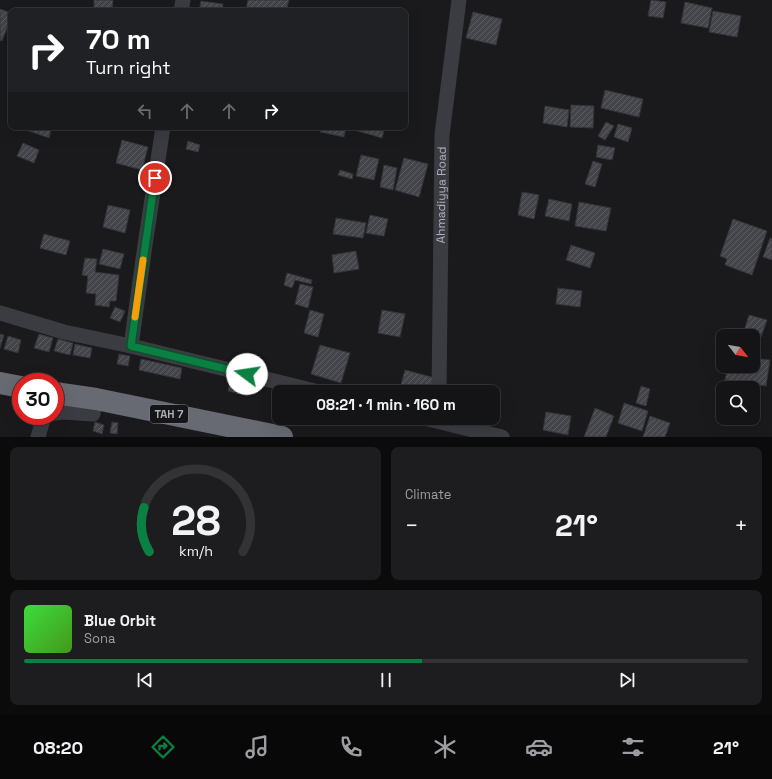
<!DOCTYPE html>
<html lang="en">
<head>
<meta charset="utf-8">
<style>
	:root { --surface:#141416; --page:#1d1d1f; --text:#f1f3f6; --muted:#9d9ea1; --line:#333335; --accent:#0b8043 }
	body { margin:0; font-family:"Space Grotesk",sans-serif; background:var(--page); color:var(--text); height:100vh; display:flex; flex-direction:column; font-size:15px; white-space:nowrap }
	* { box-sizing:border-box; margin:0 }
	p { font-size:13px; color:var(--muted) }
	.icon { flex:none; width:22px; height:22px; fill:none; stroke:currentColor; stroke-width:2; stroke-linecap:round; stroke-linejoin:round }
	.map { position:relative; height:437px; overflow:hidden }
	.details { display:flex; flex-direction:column; gap:10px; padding:10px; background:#0b0b0c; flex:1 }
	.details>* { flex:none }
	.hud { position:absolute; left:8px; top:8px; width:400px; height:122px; border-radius:8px; box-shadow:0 4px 16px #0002,0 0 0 1px var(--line); background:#202124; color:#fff; overflow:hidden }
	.needle { width:26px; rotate:121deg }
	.controls { position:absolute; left:716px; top:329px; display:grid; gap:8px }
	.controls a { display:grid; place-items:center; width:44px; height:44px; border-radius:8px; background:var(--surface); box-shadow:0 4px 16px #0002,0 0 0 1px var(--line); font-size:20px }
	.speed { position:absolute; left:12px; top:373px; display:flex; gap:8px; font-size:20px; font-weight:700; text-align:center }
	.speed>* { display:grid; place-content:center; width:52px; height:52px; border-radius:50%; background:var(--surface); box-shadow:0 4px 16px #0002,0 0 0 1px var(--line); line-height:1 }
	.speed .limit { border:6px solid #d22; background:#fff; color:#111 }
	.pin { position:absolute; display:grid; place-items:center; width:34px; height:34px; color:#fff; margin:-17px; border:2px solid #fff; border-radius:50%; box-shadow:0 1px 4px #0007 }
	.me { position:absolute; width:44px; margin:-22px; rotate:284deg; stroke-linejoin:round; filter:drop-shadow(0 0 3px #0008) }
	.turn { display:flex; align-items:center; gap:14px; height:84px; padding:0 12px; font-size:18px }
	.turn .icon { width:52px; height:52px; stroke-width:2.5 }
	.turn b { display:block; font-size:28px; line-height:34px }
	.lanes { display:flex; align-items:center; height:38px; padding:0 12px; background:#0003; justify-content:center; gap:20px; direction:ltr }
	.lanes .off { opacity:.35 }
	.big { font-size:30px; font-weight:700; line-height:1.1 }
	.details .widget { flex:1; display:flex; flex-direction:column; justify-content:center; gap:6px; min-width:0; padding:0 14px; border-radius:8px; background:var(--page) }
	.details .dial { align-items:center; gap:0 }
	.dial svg { height:104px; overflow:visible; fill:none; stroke:var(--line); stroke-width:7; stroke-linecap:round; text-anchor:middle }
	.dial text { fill:var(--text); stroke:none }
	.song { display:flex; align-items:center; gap:12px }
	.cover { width:48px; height:48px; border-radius:6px; background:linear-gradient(135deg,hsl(120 70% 55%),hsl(100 70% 35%)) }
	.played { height:4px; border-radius:2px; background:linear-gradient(90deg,var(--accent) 55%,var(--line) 55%) }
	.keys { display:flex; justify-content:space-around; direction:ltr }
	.heat { display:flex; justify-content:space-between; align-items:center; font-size:22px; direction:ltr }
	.details .tiles { flex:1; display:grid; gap:10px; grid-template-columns:1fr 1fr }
	.widget:last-child { grid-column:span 2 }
	.trip { position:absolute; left:272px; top:385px; width:228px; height:40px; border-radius:8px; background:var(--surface); box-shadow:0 4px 16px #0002,0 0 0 1px var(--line); font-weight:700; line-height:40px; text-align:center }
	.dock { display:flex; height:64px; justify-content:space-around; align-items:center; background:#080809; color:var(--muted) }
	.dock .icon { width:28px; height:28px }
	.dock .on { color:var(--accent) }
	.dock b { font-size:18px; color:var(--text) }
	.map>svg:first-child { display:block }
	.building { fill:url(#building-hatch); stroke:#343439 }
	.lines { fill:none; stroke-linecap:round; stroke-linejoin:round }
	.minor { stroke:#3b3c42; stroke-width:15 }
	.highway { stroke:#676a73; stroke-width:22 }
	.route-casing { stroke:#07532c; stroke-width:10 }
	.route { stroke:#0b8043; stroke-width:7 }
	.slow { stroke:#f59e0b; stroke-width:7 }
	.labels { text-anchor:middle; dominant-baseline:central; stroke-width:4; stroke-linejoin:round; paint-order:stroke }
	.shield { fill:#151518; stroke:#7f828c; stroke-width:1 }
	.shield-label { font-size:11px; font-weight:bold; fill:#acb1bd }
	.street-label { font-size:12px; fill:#acb1bd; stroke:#151518 }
</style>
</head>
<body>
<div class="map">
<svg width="772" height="437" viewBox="0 0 772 437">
	<defs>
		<pattern id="building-hatch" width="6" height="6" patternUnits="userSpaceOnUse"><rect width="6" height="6" fill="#44454a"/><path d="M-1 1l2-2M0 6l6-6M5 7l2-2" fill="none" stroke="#5c5d62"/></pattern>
	</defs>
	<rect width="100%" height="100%" fill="#1a1a1d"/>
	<!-- building -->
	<path class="building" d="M94,0h19l-1,11h-18z
		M248,0h41l-3,11h-34v-1l-6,-1z
		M651,0l15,2 -3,16 -15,-2z
		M201,1l22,3 -1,7h-23z
		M685,2l27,6 -4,20 -27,-5z
		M0,9l11,4v5l-9,23 -2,-1z
		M713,11l28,5 -4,21 -28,-5z
		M473,12l29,7 -6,26 -30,-7z
		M605,90l38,9 -4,18 -38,-9z
		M571,105l23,1 -1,22 -23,-1z
		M545,106l24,4 -2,17 -24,-4z
		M606,122l8,4 -9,14 -7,-4z
		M618,124l14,4 -4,14 -14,-5z
		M17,127h35l-3,11z
		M321,127h25l-2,10 -24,-5z
		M355,127h30l-3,11 -28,-8z
		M122,140l26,7 -6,23 -26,-7z
		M188,141l12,4 -2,7 -12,-3z
		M23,143l16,7 -5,13 -17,-7z
		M598,145l17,3 -3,12 -16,-3z
		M361,155l18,4 -5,21 -18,-4z
		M404,158l24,6 -9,33 -24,-7z
		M593,161l9,3 -7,23 -10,-3z
		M384,165l13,3 -4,22 -13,-3z
		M340,170l13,4 -1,5 -14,-4z
		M522,192l17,3 -5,24 -16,-4z
		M549,199l23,5 -3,17 -24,-5z
		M579,202l32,6 -5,23 -31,-5z
		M108,205l22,5 -5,23 -22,-6z
		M370,215l18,4 -4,17 -18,-3z
		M336,218l30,5 -3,15 -30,-4z
		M733,219l34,12 -15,44 -27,-10 2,-6 -7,-3z
		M44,234l26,7 -4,14 -26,-7z
		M770,238l2,1v21l-9,-3z
		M571,245l24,8 -5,15 -24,-8z
		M103,249l21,5 -4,15 -21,-5z
		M356,251l3,18 -25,4 -2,-18z
		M85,258l12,1 -2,13 24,3 -3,26h-6l-1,6 -14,-2 1,-11 -10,-1 2,-17 -6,-1z
		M287,273l25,7 -1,4 -16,-4 -3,8 -8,-3z
		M300,284l13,3 -5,21 -13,-4z
		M558,288l24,3 -2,16 -24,-3z
		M115,307l10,4 -5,11 -10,-4z
		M310,310l14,4 -6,23 -14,-4z
		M382,310l23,4 -5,23 -22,-4z
		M749,315l18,5 -6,17 -17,-6z
		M0,334l4,1 -4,13z
		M39,334l14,4 -4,14 -15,-4z
		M8,336l13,4 -3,13 -14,-4z
		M58,339l15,4 -3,12 -16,-4z
		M75,344l17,4 -2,10 -17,-3z
		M320,345l30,8 -9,30 -30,-9z
		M119,354l11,2 -2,10 -11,-2z
		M753,358l17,2 -4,26 -41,-6 3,-14h25z
		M141,359l41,9 -2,11 -41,-9z
		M405,370l30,8 -4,14h-32z
		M231,378l20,6 -3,12 -20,-5z
		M641,386l9,3 -4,17 -10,-3z
		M624,403l24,8 -6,20 -24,-8z
		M595,408l19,8 -8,21h-22z
		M546,412l25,4 -3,19 -25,-5z
		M650,416l20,7 -5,14h-22z
		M95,422l9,3 -2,9 -9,-3z
		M112,422l6,1 -1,11 -7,-1z"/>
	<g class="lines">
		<!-- minor -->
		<g class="minor">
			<path d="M181,11l2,-11"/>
			<path d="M0,313l64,19 67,14 188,46"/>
			<path d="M131,346l14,-101 18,-118"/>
			<path id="s1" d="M439,392l3,-257 17,-135"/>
			<path d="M55,413l8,-1 30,2 3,-15"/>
			<path d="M424,418l78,19"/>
			<path d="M38,437l6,-21"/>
		</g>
		<!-- highway -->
		<path class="highway" d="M0,383l21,4
			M55,393l41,6 186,38"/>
	</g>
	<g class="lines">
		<!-- route casing -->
		<g class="route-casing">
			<path id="route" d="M155,178l-24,168 116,28"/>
		</g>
		<!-- route -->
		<use href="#route" class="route"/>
		<!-- slow -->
		<path class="slow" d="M135,317l8,-57"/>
	</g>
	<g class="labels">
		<!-- shield labels -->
		<rect class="shield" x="150" y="405" width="38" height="18" rx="3"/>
		<g class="shield-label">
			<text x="169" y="414">TAH 7</text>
		</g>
		<!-- street labels -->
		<g class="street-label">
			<text stroke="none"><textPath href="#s1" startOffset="197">Ahmadiyya Road</textPath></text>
		</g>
	</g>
</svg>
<div class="controls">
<a><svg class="needle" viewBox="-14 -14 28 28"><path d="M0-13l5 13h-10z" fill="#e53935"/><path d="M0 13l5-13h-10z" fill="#9d9ea1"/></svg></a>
<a><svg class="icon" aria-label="search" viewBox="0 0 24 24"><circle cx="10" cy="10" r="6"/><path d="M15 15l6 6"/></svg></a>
</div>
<div class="speed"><div class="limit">30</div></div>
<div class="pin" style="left:155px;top:178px;background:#d93025"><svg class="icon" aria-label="arrive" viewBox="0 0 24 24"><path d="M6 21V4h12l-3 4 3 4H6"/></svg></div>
<svg class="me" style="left:247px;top:374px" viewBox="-20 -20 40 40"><circle r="19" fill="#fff"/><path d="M0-13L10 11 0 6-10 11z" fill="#0b8043"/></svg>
<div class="trip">08:21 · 1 min · 160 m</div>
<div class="hud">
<div class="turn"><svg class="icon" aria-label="right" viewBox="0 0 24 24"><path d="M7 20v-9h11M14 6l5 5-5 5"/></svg><div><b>70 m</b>Turn right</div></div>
<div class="lanes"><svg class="icon off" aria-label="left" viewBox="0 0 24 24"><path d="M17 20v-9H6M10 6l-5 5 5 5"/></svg><svg class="icon off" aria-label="ahead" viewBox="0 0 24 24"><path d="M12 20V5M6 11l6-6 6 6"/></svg><svg class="icon off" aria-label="ahead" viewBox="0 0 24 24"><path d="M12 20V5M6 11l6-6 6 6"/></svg><svg class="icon" aria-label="right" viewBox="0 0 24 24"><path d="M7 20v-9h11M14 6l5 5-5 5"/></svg></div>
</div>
</div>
<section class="details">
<div class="tiles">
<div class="widget dial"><svg viewBox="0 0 100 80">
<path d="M14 69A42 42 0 1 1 86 69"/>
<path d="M14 69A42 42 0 0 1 10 35" stroke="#0b8043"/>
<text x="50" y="56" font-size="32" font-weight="700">28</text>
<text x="50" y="72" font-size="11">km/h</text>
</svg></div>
<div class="widget"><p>Climate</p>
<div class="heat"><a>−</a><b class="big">21°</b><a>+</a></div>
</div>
<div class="widget">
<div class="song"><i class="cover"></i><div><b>Blue Orbit</b><p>Sona</p></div></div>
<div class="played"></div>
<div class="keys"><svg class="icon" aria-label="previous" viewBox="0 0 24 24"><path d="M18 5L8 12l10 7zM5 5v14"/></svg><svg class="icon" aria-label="pause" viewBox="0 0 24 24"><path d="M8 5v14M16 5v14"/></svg><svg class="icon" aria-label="next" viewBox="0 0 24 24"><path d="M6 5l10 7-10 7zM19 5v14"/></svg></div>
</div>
</div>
</section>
<nav class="dock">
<b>08:20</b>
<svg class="icon on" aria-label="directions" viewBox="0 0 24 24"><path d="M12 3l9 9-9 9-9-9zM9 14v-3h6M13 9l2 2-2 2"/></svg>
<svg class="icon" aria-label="music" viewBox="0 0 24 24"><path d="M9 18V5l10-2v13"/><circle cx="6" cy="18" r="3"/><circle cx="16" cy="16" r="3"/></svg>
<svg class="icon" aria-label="phone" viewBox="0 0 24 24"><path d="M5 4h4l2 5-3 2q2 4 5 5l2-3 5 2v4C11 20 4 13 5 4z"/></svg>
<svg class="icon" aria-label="climate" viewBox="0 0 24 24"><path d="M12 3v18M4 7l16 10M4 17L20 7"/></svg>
<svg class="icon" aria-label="car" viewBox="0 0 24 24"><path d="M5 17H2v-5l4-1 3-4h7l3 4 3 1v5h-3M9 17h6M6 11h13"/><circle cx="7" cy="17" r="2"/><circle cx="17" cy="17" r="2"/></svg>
<svg class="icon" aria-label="filters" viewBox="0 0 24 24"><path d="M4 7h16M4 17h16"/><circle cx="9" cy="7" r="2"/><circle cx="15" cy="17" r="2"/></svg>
<b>21°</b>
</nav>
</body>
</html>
